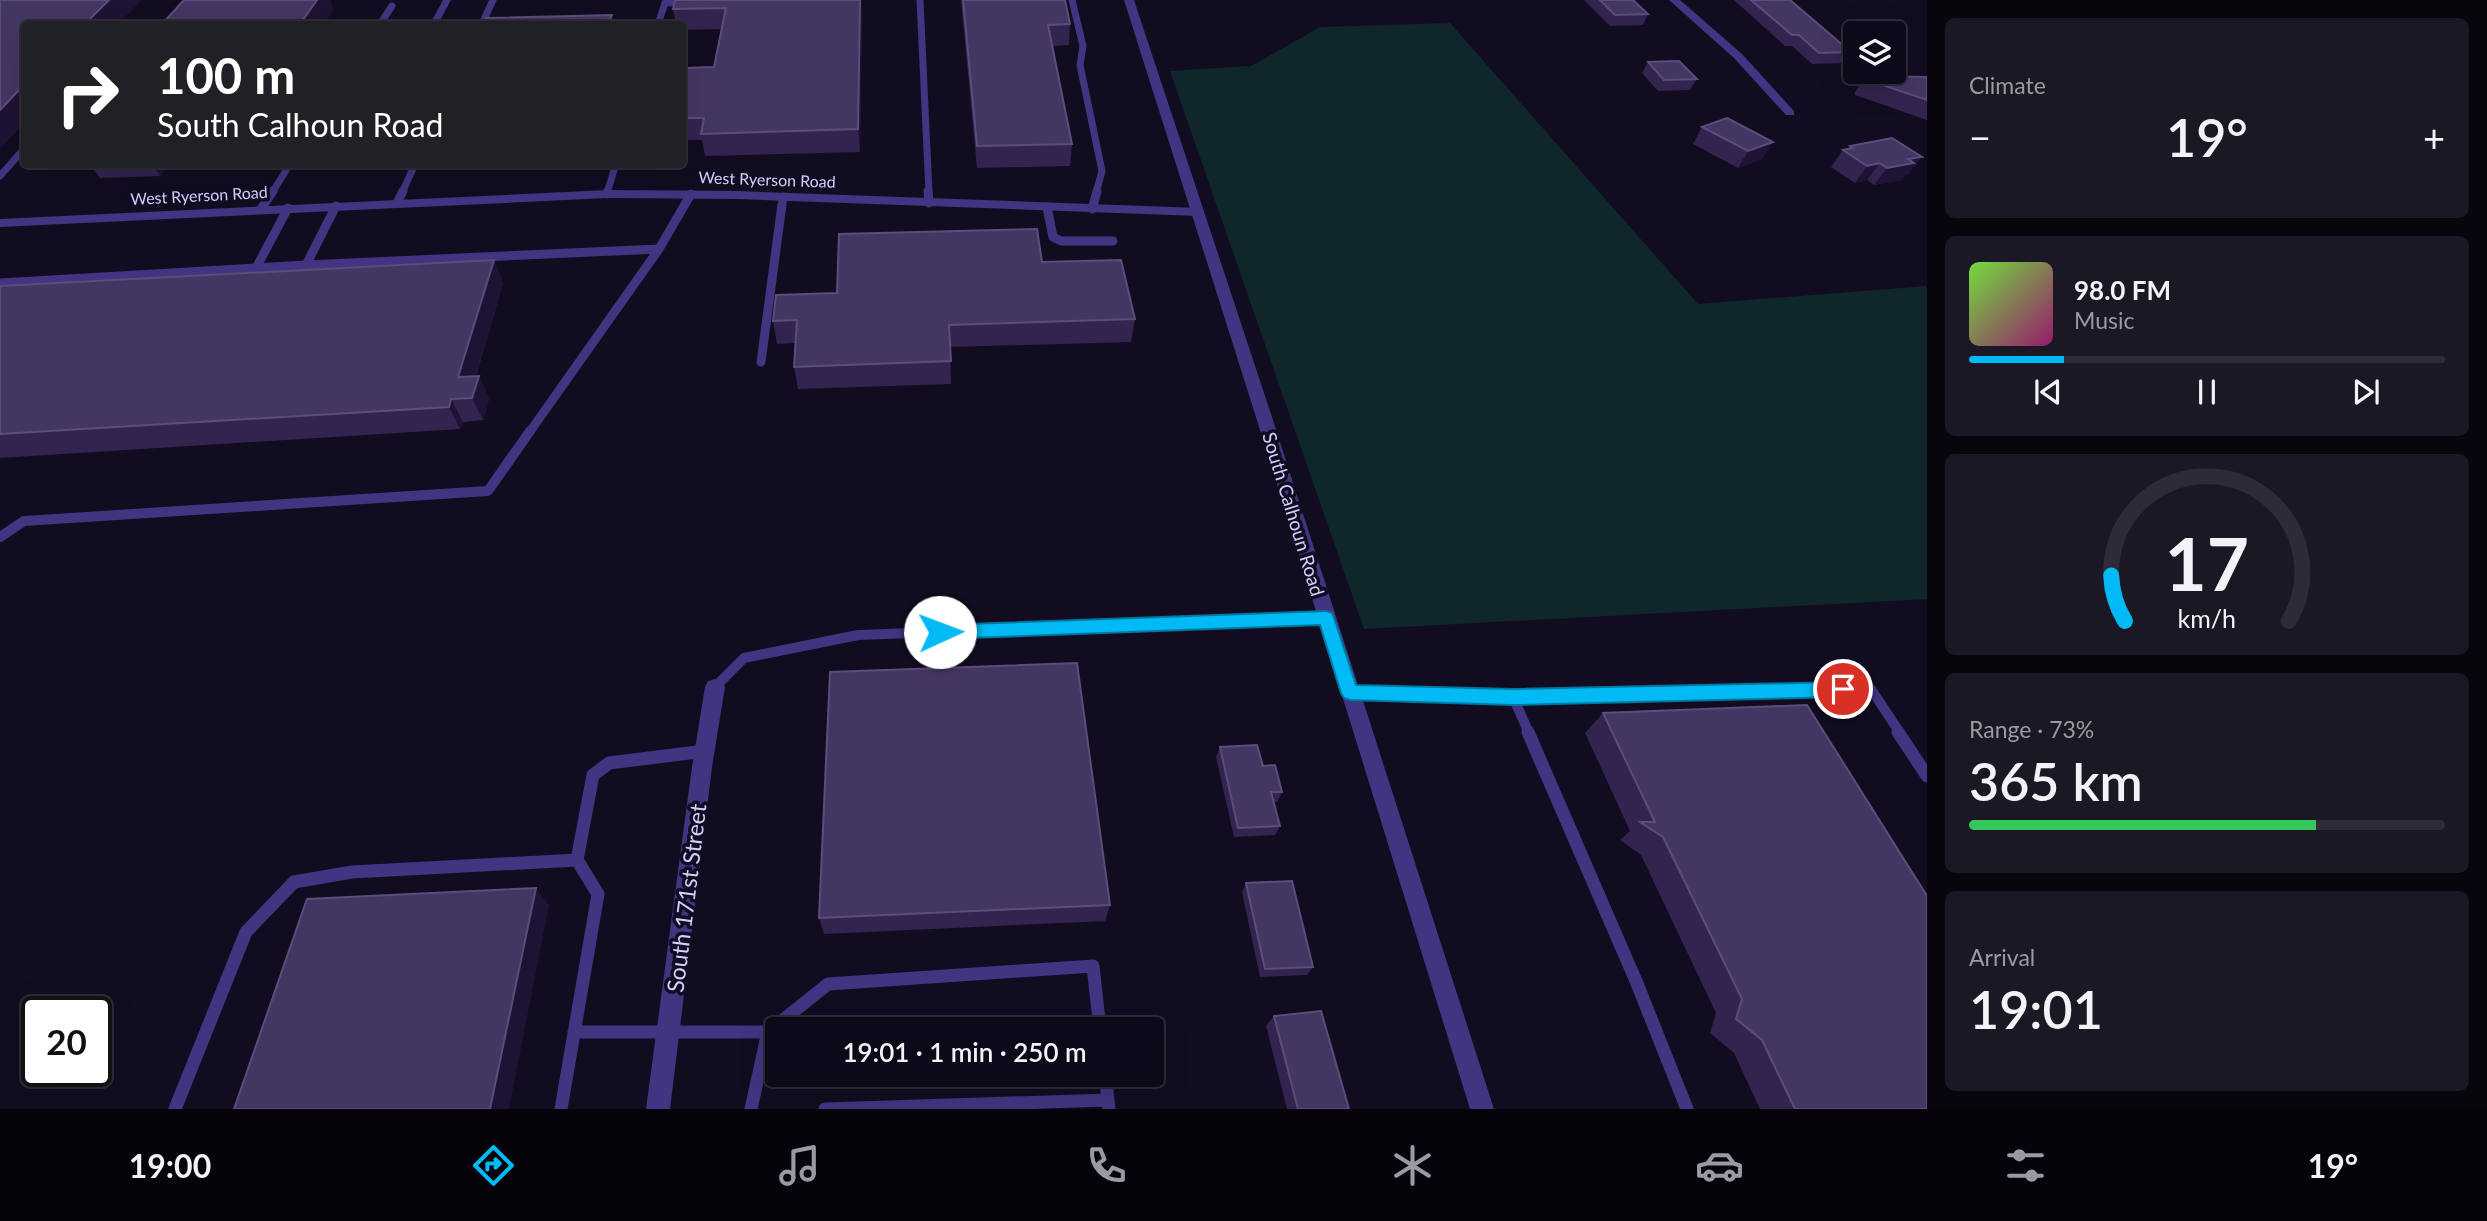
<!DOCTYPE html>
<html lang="en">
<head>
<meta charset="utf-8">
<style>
	:root { --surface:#0e0918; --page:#1c1725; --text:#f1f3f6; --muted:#9b9aa2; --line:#2e2a37; --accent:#00baf6 }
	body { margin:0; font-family:Lato,sans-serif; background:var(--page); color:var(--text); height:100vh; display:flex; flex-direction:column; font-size:26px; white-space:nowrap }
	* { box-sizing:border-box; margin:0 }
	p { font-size:23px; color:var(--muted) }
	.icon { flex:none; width:38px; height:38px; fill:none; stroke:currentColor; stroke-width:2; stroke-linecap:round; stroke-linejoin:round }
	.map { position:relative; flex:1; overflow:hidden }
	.side { display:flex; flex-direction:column; gap:18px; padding:18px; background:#08050d; width:560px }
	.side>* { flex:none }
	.top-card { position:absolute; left:21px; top:21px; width:665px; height:147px; border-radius:7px; box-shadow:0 7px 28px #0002,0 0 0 2px var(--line); background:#202124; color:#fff; overflow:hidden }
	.tools { position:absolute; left:1843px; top:21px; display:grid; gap:14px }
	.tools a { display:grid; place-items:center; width:63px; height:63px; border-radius:7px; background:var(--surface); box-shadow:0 7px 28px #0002,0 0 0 2px var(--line); font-size:35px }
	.speed { position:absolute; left:21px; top:996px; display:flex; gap:14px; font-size:35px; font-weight:700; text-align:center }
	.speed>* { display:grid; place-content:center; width:91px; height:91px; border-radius:50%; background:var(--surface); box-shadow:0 7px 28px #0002,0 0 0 2px var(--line); line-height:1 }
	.speed .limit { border:4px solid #111; border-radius:10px; background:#fff; color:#111 }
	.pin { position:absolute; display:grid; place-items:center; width:60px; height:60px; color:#fff; margin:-30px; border:4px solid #fff; border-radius:50%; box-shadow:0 2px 7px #0007 }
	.me { position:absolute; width:77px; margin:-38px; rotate:88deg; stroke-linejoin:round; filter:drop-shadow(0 0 5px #0008) }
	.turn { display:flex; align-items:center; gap:24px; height:147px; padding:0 21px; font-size:32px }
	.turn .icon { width:91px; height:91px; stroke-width:2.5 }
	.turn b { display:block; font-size:49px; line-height:60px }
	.big { font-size:52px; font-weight:600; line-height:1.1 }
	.side .tile { flex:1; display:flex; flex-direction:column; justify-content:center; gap:10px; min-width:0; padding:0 24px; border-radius:10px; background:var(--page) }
	.side .dial { align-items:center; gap:0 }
	.dial svg { height:182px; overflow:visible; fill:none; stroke:var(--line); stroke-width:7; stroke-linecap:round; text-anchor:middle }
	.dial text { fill:var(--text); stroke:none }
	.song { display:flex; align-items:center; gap:21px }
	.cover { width:84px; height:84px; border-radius:10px; background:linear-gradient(135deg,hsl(100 70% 55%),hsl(320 70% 35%)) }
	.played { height:7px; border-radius:4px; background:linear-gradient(90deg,var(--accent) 20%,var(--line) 20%) }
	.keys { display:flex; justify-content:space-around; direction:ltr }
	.heat { display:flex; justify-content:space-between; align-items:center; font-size:38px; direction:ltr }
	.charge { height:10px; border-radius:5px; background:linear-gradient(90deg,#34c759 73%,var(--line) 0) }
	.trip { position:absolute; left:765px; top:1017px; width:399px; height:70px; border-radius:7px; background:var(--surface); box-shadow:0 7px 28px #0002,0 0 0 2px var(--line); font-weight:600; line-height:70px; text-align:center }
	.tab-bar { display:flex; height:112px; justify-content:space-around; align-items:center; background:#06040a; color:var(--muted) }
	.tab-bar .icon { width:49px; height:49px }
	.tab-bar .active { color:var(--accent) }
	.tab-bar b { font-size:32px; color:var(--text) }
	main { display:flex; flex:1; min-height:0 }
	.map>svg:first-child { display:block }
	.green { fill:#0f272a }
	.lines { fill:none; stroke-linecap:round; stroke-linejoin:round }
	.service-far3 { stroke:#423481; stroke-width:7 }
	.service-far2 { stroke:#423481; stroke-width:9 }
	.service-far1 { stroke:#423481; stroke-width:10 }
	.service { stroke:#423481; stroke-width:13 }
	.minor { fill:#423481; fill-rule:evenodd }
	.tertiary { fill:#423481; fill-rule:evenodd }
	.wall { fill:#32244f }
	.shaded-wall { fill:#1e1334 }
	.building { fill:#443662; stroke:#5b4d7b; stroke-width:2 }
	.route { fill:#00baf6; stroke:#0079a0; stroke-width:2 }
	.labels { text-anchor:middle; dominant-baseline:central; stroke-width:7; stroke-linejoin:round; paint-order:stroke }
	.far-street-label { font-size:16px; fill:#d8cbff; stroke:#120c20 }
	.street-label { font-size:19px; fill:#d8cbff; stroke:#120c20 }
	.near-street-label { font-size:23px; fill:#d8cbff; stroke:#120c20 }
</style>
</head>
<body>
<main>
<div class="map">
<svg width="1927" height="1109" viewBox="0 0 1927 1109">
	<rect width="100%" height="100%" fill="#120c20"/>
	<!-- green -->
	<path class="green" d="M1450,23l248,281 229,-18v313l-563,30 -194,-558 79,-5 -3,3 74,-42z"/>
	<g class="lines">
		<!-- service-far3 -->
		<path class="service-far3" d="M920,0l9,193
			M1072,0l11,46 -3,19 22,106 -6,22
			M380,24l12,-18
			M434,24l13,-24
			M482,24l11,-24
			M658,24l7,-21 23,-1
			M0,176l24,-27
			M272,193l18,-29
			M402,193l13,-29
			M607,193l9,-29"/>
		<!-- service-far2 -->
		<path class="service-far2" d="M928,191l1,12
			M607,194l1,-3
			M397,203l6,-12
			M1047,207l6,30 8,4h52
			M261,209l12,-18
			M1092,209l5,-18
			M306,265l30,-59
			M256,268l32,-60
			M0,283l306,-18 353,-16 32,-55
			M761,362l22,-165
			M529,433l130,-184"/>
		<!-- service-far1 -->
		<path class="service-far1" d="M0,537l24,-16 464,-30 42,-60
			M715,687l29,-29 114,-23 468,-17
			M1350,693l163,4 358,-8 29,44
			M1513,697l16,36"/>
		<!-- service -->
		<path class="service" d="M1528,732l108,249 51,128
			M1898,732l29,44
			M574,1032h194l60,-48 265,-18 7,63
			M1105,1074l4,35
			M175,1109l71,-177 48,-50 58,-10 225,-12 16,-85 16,-12 96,-12
			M561,1109l37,-215 -21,-34
			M751,1109l17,-77
			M825,1109l283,-9"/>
		<!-- minor -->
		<path class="minor" d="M1669,0h11l62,54 52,57v4h-8l-52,-57z
			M607,190l131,1 460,17 6,4 -6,4 -460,-17 -131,-1 -607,29v-8z
			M715,679l7,2 3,6 -13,80 -42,342h-24l46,-342 13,-80 3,-6z"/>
		<!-- tertiary -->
		<path class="tertiary" d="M1124,0h10l137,414 223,695h-24l-215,-695z"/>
	</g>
	<!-- wall -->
	<path class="wall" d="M862,0l-2,152 -155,4 -3,-16h-20v-62l32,-11 8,-38 -40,1v-6h-6l-3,-15z
		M961,0h104l5,24 -1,21 -17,1 20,98 -2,22 -93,2z
		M1584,0h49l15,14 -5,11 -33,1z
		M1734,0h56l61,52 -7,11 -32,1 -20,-18h-7z
		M1648,62l49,17 -7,11 -32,1 -16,-18z
		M1866,76l61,1v43l-72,-25v-3z
		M1702,127l71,15 -11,17 -24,9 -45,-24z
		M1850,146l59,28 -4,1 -4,5 -27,5 -7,-5 -12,3 -24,-16 12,-17 5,-1z
		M90,164h86l-1,2h-8l-7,10 -60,2z
		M494,260l9,23 -27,93h3l10,23 -6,21 -20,2 -3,7 -460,29v-172z
		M1042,262l93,57 -4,23 -181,5 1,37 -153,5 -4,-22 2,-24 -19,1 -4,-23 64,-28z
		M1603,713l324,396h-167l-26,-56 -24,-20 6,-20 -75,-158 -21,-15 10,-9 -45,-98z
		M1220,747l43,19 19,26 -5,10h-3l6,24 -5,9 -41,2 -18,-80z
		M1246,883l67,84 -6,8 -47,2 -18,-85z
		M1110,905l-5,16 -281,13 -5,-16z
		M1274,1016l75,93h-62l-21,-83z"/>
	<!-- shaded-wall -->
	<path class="shaded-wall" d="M109,0h31l1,1 -23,23h-33z
		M317,0h13l4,10 -10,14h-24z
		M860,0h2l-2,152 -2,-23z
		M612,15l2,9h-6z
		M24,85v38l-24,26v-39z
		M1773,142l-11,17 -24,9 10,-17z
		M1922,157l-13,17 -4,1 -4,5 -27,5 13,-17 21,-9z
		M1880,163l-13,17 -12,3 12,-17z
		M152,164h14l1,2 -7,10z
		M494,260l9,23 -34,115 -11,-21z
		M479,376l10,23 -6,21 -11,-22z
		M451,399l12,23 -3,7 -11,-22z
		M536,888l13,17 -40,204h-19z"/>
	<!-- building -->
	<path class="building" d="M0,0h109l-24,24h-61v61l-24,25z
		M184,0h133l-17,24h-138z
		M675,0h185l-2,129 -157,5 3,-16h-22v-40l3,-10 29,-1 12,-59 -53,1z
		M963,0h102l5,24 -22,1 24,119 -95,2z
		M1600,0h33l15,14 -33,1z
		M1751,0h39l61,52 -32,1 -20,-18h-7z
		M612,15l-4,9h-125l3,-6z
		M1679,61l18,18 -33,1 -16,-18z
		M1866,76l61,1v23l-62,-21z
		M1727,118l46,24 -25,9 -46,-24z
		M1892,138l30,19 -14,2 6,4 -27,5 -7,-5 -13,3 -24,-16 10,-2 -3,-2z
		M1037,229l5,33 79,-2 14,59 -186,6 2,36 -157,6 3,-47 -24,1 3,-26 61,-2 2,-59z
		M494,260l-36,117 21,-1 -7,22 -21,1 -2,8 -449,27v-148z
		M1077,663l33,242 -291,13 11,-246z
		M1807,705l120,191v213h-132l-33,-69 -26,-21 6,-20 -79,-162 -23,-15h15l-52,-109z
		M1257,745l6,21 12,-1 7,27h-11l9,34 -42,2 -18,-81z
		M1292,881l21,86 -48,2 -19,-86z
		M536,888l-46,221h-256l73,-210z
		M1321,1011l28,98h-51l-24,-93z"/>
	<!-- route -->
	<path class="route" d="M1326,611l6,2 2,5 22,67 157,4 330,-7 6,2 3,5 -3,6 -6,2 -330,8 -163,-5 -6,-2 -3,-5 -21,-68 -380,14 -6,-2 -2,-5 2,-5 6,-2z"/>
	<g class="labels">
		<!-- far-street labels -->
		<g class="far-street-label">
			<text transform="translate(767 179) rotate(2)">West Ryerson Road</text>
			<text transform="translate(199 195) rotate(-3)">West Ryerson Road</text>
		</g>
		<!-- street labels -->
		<g class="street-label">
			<text transform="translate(1294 514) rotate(73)">South Calhoun Road</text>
		</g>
		<!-- near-street labels -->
		<g class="near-street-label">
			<text transform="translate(686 898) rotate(-83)">South 171st Street</text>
		</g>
	</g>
</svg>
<div class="tools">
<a><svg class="icon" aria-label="layers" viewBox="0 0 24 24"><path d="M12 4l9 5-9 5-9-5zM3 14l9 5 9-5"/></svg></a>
</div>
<div class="speed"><div class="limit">20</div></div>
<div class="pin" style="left:1843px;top:689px;background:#d93025"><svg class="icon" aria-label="arrive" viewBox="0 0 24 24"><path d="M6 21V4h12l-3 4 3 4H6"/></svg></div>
<svg class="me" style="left:940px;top:632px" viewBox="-20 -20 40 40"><circle r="19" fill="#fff"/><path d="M0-13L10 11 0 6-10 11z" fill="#00baf6"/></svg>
<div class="trip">19:01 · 1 min · 250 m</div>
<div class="top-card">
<div class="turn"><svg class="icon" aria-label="right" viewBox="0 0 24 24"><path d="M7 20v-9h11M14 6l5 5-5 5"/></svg><div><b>100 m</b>South Calhoun Road</div></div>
</div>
</div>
<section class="side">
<div class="tile"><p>Climate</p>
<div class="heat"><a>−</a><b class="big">19°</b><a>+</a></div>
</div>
<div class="tile">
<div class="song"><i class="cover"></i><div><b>98.0 FM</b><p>Music</p></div></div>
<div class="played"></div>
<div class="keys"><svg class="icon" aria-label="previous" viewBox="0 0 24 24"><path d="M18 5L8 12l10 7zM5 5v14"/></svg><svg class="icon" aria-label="pause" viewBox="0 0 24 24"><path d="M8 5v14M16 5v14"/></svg><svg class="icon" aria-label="next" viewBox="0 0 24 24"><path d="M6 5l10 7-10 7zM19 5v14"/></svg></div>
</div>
<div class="tile dial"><svg viewBox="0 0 100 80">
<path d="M14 69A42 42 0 1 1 86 69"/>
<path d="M14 69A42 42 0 0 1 8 49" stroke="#00baf6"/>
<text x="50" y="56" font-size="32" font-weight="700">17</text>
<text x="50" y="72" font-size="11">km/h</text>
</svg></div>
<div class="tile"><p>Range · 73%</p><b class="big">365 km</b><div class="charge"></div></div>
<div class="tile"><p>Arrival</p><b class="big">19:01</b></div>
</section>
</main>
<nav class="tab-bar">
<b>19:00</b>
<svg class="icon active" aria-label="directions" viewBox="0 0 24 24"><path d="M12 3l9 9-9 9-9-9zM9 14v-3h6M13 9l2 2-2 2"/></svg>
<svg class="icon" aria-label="music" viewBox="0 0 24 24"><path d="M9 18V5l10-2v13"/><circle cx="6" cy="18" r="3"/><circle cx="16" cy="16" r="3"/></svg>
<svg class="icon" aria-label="phone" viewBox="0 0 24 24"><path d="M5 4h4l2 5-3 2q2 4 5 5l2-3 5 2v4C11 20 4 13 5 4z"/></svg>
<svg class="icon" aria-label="climate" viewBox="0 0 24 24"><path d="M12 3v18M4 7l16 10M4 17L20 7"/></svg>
<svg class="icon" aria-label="car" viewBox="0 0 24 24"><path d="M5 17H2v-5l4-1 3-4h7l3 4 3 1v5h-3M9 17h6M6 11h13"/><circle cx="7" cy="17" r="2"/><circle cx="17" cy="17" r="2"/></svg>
<svg class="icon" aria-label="filters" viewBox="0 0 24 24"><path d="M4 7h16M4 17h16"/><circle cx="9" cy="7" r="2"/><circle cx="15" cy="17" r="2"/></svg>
<b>19°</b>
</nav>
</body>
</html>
